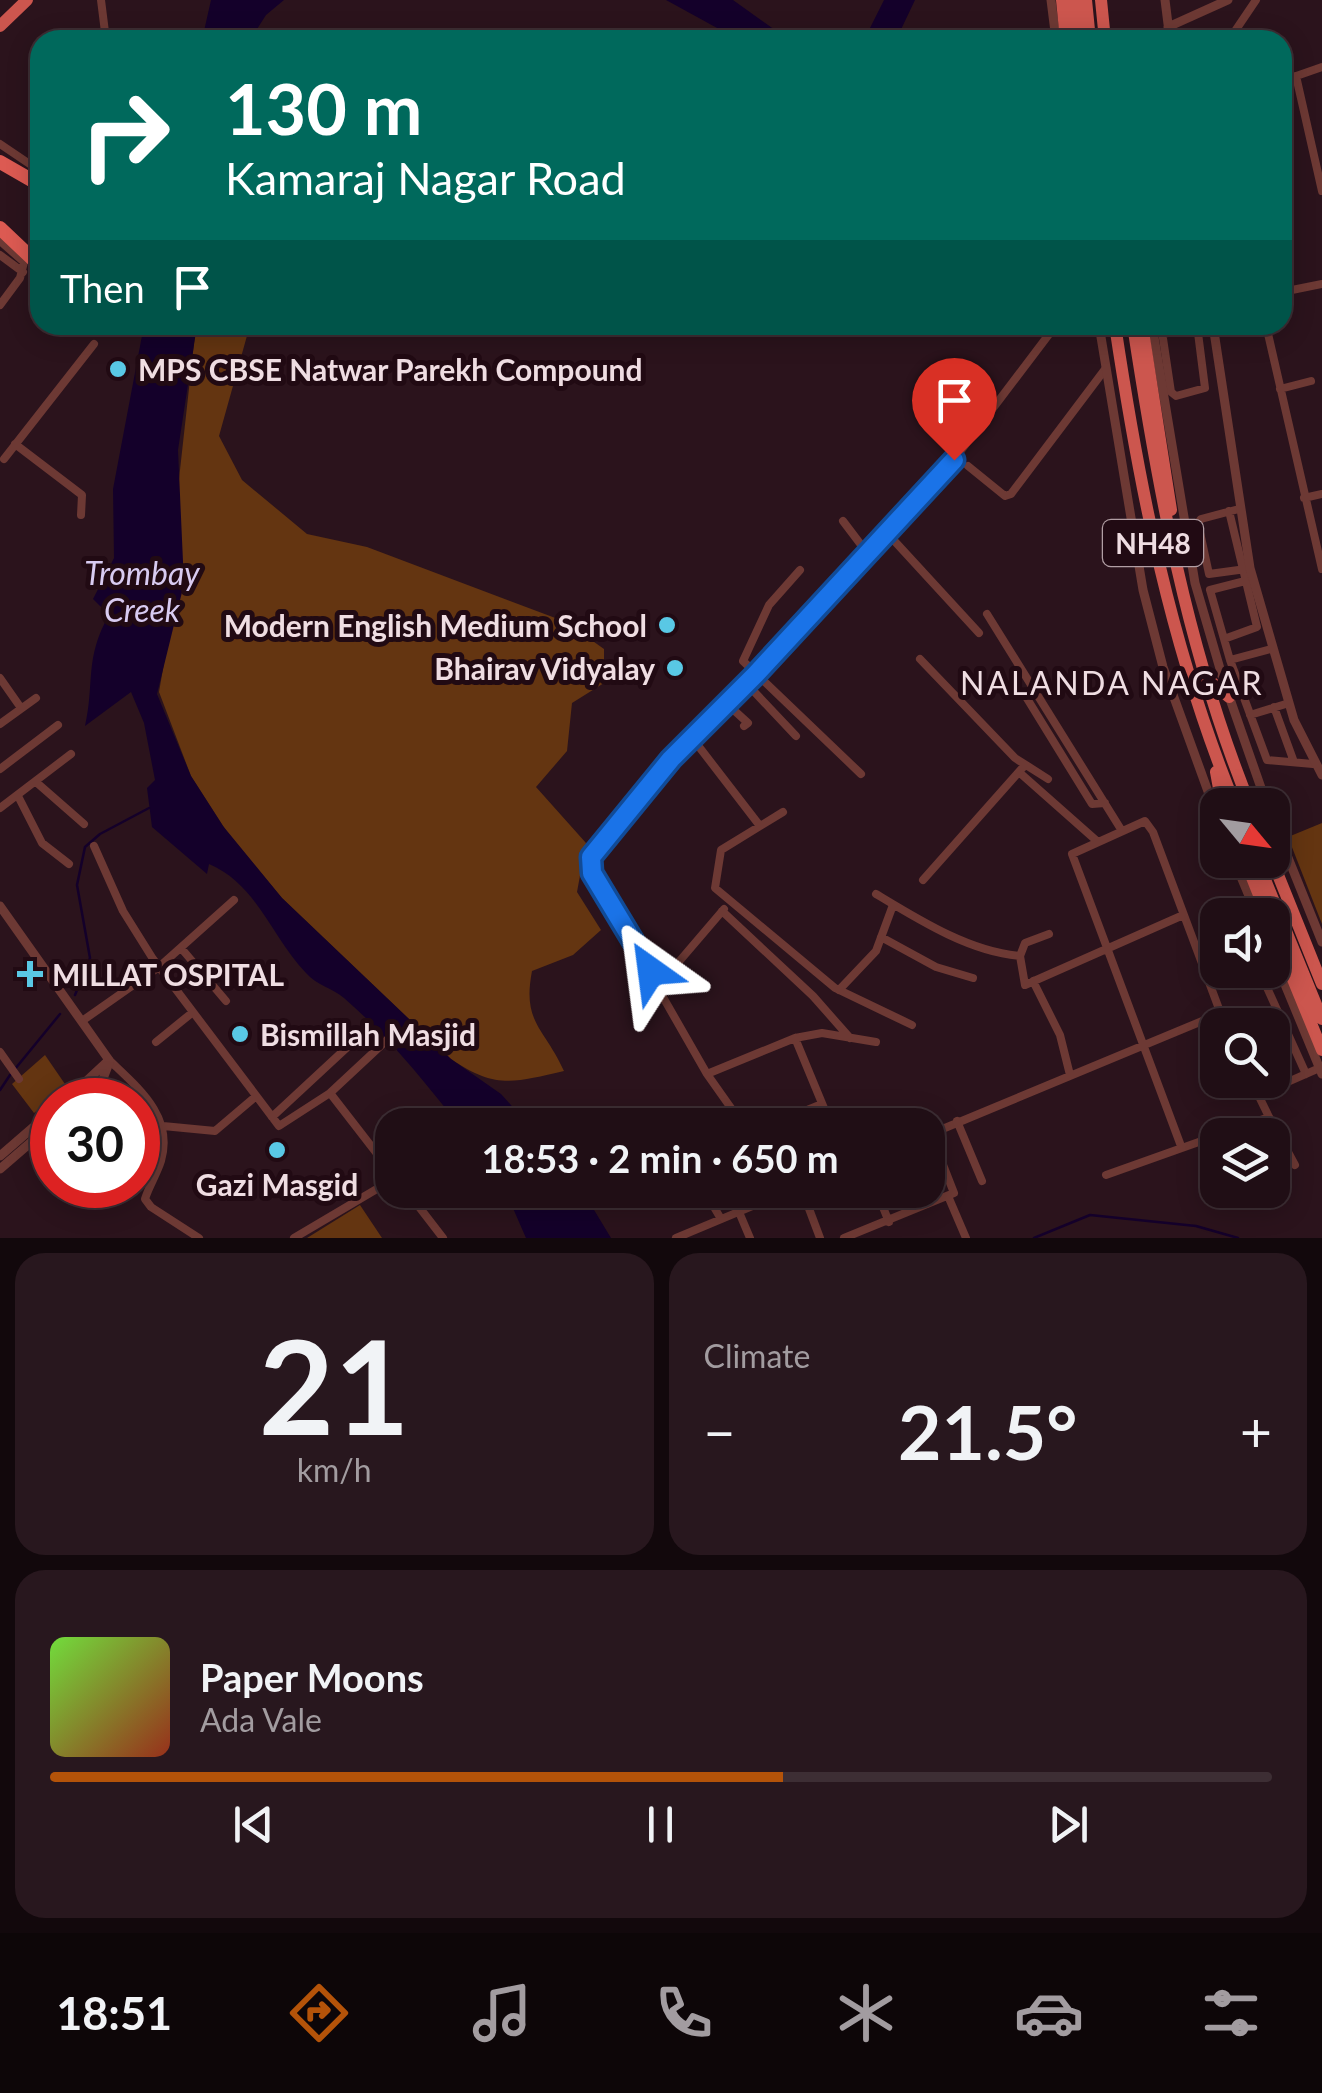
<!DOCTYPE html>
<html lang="en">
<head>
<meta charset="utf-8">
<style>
	:root { --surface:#200e15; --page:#28171e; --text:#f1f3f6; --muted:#a29ca0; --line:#3d2e34; --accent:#b45309 }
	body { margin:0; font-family:Lato,sans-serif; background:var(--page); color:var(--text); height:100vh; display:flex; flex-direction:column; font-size:38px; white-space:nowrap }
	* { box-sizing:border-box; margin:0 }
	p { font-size:32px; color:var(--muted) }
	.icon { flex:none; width:55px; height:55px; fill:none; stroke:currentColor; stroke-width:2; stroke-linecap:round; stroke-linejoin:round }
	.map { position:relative; height:1238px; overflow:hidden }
	.details { display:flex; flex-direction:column; gap:15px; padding:15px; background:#12080c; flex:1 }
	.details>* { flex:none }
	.banner { position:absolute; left:30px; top:30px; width:1262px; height:305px; border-radius:30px; box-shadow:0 5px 25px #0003,0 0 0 2px var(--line); background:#00695c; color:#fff; overflow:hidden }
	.needle { width:65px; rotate:119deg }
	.fabs { position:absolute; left:1200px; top:788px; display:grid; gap:20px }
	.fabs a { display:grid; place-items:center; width:90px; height:90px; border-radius:20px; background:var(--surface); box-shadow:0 5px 25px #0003,0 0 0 2px var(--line); font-size:50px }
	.speed { position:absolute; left:30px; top:1078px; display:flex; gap:20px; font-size:50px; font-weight:700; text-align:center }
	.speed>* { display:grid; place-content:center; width:130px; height:130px; border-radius:50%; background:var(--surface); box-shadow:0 5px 25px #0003,0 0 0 2px var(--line); line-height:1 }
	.speed .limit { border:15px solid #d22; background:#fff; color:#111 }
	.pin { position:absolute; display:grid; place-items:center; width:85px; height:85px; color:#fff; margin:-102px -42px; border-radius:50% 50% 50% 0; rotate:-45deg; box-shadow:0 0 10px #0007 }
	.pin .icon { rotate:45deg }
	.me { position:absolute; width:110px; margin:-55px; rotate:329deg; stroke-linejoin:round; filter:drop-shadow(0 0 8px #0008) }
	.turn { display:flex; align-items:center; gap:35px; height:210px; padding:0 30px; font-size:45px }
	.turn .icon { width:130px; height:130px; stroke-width:2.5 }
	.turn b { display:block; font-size:70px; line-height:85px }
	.then { display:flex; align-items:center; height:95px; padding:0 30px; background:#0003; gap:20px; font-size:38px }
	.big { font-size:75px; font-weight:700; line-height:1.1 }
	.details .tile { flex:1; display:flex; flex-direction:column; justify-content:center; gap:15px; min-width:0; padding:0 35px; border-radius:30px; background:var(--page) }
	.details .dial { align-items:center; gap:0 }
	.dial b { font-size:130px; line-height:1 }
	.song { display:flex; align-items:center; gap:30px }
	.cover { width:120px; height:120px; border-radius:15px; background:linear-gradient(135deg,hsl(100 70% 55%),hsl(10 70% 35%)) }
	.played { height:10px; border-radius:5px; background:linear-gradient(90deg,var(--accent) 60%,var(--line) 60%) }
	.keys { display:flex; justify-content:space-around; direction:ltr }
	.heat { display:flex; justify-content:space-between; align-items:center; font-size:55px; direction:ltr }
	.details .tiles { flex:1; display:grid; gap:15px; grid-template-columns:1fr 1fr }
	.tile:last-child { grid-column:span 2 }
	.trip { position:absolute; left:375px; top:1108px; width:570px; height:100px; border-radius:30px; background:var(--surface); box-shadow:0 5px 25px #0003,0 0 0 2px var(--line); font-weight:700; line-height:100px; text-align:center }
	.tab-bar { display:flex; height:160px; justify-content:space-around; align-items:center; background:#0d0608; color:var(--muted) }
	.tab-bar .icon { width:70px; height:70px }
	.tab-bar .active { color:var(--accent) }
	.tab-bar b { font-size:45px; color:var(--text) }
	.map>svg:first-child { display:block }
	.green { fill:#643511 }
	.water { fill:#14002a }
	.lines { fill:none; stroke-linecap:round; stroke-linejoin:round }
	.stream { stroke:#14002a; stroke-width:2.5 }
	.minor { stroke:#6d3934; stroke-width:8 }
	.tertiary { stroke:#6d3934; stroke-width:9 }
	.trunk { stroke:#cc564e; stroke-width:12 }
	.motorway { stroke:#dc5a52; stroke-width:14 }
	.route-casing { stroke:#114b97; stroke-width:25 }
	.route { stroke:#1a73e8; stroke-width:18 }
	.poi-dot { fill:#59c8e5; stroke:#210a13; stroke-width:4 }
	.labels { text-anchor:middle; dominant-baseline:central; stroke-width:10; stroke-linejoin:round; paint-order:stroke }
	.shield { fill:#210a13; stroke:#b19ea4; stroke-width:2.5 }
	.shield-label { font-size:28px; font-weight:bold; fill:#efdde2 }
	.poi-label { font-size:30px; font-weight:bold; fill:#efdde2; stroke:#210a13; text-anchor:start }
	.water-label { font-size:32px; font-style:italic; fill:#d8cbf1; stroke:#210a13 }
	.neighbourhood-label { font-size:32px; letter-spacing:2.5px; fill:#efdde2; stroke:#210a13 }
</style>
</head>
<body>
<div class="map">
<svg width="1322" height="1238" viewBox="0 0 1322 1238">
	<rect width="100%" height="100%" fill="#2b131c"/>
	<!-- green -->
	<path class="green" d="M196,325h54l-31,111 23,44 65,54 60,13 199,75 38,27v34l-32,20 -5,48 -31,36 50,56 -9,49 24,38 -28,25 -41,16c-10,52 12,56 32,100 -49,11 -68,19 -113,-12l-169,-161 -55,-66 -36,-56 -32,-84 19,-110v-94z
		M1322,823v101l-34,-87z
		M45,1055l22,32 -33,26 -22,-29z
		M360,1205l22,33h-75z"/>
	<!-- water -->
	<path class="water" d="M211,0h73l-18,15 -16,25h-48z
		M666,0h67l56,40h-50z
		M884,0h31l-19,40h-32z
		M144,325h53l-19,125 6,134 -27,110 34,82 32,50 59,72 169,161 50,35 28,31h-70c-36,-45 -71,-89 -115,-127 -12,-10 -28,-13 -38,-25 -34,-35 -49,-89 -97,-109l-2,10 -55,-47 -5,-39 8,-8 -11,-57 -13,-31 -46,34c10,-44 -1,-67 24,-111l-16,-16 21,-41 -1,-69z
		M505,1190h77l29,48h-85z"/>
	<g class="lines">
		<!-- stream -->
		<path class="stream" d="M75,995l15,-37 -13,-73 8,-38 15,-13 49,-26
			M15,1069l45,-55
			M0,1090l10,-15
			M1034,1238l56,-23 106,11 42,12"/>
		<!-- minor -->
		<path class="minor" d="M101,0l5,40
			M1229,40l27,-40
			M1296,76l26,115
			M1282,81l40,-14
			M0,144l40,27
			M0,241l24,21 -4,16 -20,27
			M0,255l23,17
			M1282,292l40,-8
			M1161,325l10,67 5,4 29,-8 -8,-63
			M1266,325l56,244
			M1162,334l51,-9
			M1280,389l31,-8
			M15,444l67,51 -1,20
			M4,459l90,-115
			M968,466l37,30 6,-2 95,-126
			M1304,498l18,-4
			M1239,509l-38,10 -3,4 11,51 37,-5
			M843,521l25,33
			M888,534l91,99
			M800,570l-31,35 -26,56 118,113
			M1253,579l-43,11 20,70 37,100 46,4
			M987,614l135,217
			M1224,639l33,-12 -28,-116
			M920,659l95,99 33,21
			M1230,660l41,-11
			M0,678l21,30
			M746,683l50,53
			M1023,692l69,112 13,-1
			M726,703l22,20 -4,3
			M1274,707l20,55
			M1250,715l39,-12
			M0,724l36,-26
			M693,739l67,87
			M0,769l58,-44
			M1020,773l78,69
			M36,782l48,42
			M18,796l24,47 27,21
			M0,808l71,-54
			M783,812l-62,38 -6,38 120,100 77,37
			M94,846l29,65 30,48 126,167 51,-33 62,80
			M923,880l102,-115
			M876,894c43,26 94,58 144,62l5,-13 24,-9
			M722,911l91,85 37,42
			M881,937l55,30 37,11
			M181,948l45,53
			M1020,956l5,29 156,-69
			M1260,972l46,102
			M1033,981l27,54 10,40
			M659,985l65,-76
			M839,990l37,-39 17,-46
			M82,1021l77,-54 75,-67
			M795,1038l36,87
			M156,1042l37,-30
			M0,1052l19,27
			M109,1060c29,28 65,56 52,101 -4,13 -12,25 -16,38l6,8 48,31
			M707,1074l-115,-201 -1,-16 80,-98 85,-85 197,-213 103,-136
			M330,1093l59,-55
			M1258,1095l64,-28
			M272,1117l97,-90
			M1269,1117l26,48
			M663,1118l4,7
			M957,1121l25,60
			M743,1125l-36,-51 88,-36 27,-5 54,9
			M770,1125l52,-21
			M163,1126l52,5 40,-34
			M928,1135l291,-121
			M1181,1146l-109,-292 73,-33 8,11 72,193
			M1106,1175l163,-58 -18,-37
			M406,1190l37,48
			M704,1190l17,29
			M802,1190l18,48
			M876,1190l13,32
			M948,1196l18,42
			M739,1212l11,26
			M294,1238l98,-58
			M676,1238l115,-48
			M844,1238l110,-45 -23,-59"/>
		<!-- tertiary -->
		<path class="tertiary" d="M1051,0l5,40
			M1165,0l5,40
			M1168,27l60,-27
			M1099,325l44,265 20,77 55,152
			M1152,325l43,258 28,96 44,126
			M1213,325l37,243 44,152 28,55
			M1272,818l50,124
			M1234,860l23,55
			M0,906l109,154
			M1272,953l50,121
			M66,1100l43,-40
			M82,1100l19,-16 8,-21
			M0,1156l52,-45
			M0,1169l52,-45"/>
		<!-- trunk -->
		<path class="trunk" d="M1062,0l4,40
			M1074,0l4,40
			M1086,0l4,40
			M1101,0l4,40
			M0,26l27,-26
			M1115,325c25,167 56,323 120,480
			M1133,325c25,164 54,325 117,480
			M1142,325l29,185
			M1208,679l21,18
			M1216,772l6,33
			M1272,842l11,25
			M1245,860l22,55
			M1257,860l65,159
			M1272,860l50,124
			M1272,928l50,122"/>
		<!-- motorway -->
		<path class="motorway" d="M0,162l40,23
			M0,228l40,38"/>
	</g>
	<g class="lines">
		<!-- route casing -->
		<g class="route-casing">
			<path id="route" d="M651,971l-59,-98 -1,-16 80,-98 85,-85 198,-214"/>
		</g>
		<!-- route -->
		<use href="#route" class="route"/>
	</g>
	<!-- markers -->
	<g class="poi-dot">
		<circle cx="118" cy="369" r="10"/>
		<circle cx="667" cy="625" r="10"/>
		<circle cx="675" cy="668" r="10"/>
		<path d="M25 959h10v10h10v10h-10v10h-10v-10h-10v-10h10z"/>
		<circle cx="240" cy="1034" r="10"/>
		<circle cx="277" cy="1150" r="10"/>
	</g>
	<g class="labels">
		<!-- shield labels -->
		<rect class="shield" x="1103" y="520" width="100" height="46" rx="8"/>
		<g class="shield-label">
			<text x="1153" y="543">NH48</text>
		</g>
		<!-- poi labels -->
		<g class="poi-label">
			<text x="138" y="369">MPS CBSE Natwar Parekh Compound</text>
			<text x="647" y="625" text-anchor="end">Modern English Medium School</text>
			<text x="655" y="668" text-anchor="end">Bhairav Vidyalay</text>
			<text x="52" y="974">MILLAT OSPITAL</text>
			<text x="260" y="1034">Bismillah Masjid</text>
			<text x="277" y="1184" text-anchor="middle">Gazi Masgid</text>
		</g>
		<!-- water labels -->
		<g class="water-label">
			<text x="142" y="572">Trombay<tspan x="142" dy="37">Creek</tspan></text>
		</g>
		<!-- neighbourhood labels -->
		<g class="neighbourhood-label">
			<text x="1112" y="682">NALANDA NAGAR</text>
		</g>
	</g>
</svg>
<div class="fabs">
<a><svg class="needle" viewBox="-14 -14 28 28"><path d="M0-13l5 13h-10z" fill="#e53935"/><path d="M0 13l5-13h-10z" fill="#a29ca0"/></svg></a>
<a><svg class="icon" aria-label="sound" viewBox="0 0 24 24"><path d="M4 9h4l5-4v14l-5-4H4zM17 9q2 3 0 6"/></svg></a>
<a><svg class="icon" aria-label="search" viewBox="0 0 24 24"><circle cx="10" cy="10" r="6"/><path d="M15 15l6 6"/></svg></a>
<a><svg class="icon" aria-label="layers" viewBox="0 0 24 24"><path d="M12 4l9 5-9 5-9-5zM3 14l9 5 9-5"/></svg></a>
</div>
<div class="speed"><div class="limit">30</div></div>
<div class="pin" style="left:954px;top:460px;background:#d93025"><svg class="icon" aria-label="arrive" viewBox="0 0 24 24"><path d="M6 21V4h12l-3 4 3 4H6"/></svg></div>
<svg class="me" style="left:651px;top:971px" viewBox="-20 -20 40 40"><path d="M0-17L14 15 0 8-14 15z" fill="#1a73e8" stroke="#fff" stroke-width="4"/></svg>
<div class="trip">18:53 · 2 min · 650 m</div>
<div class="banner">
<div class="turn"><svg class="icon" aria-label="right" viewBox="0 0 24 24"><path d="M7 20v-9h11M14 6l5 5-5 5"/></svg><div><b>130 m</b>Kamaraj Nagar Road</div></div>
<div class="then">Then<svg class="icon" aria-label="arrive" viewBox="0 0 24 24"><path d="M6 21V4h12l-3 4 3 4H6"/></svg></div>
</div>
</div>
<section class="details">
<div class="tiles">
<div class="tile dial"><b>21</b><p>km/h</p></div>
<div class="tile"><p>Climate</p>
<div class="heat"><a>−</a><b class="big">21.5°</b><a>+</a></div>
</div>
<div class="tile">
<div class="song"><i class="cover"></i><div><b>Paper Moons</b><p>Ada Vale</p></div></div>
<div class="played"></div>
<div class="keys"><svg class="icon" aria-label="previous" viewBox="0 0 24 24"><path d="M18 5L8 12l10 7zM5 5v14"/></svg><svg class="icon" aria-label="pause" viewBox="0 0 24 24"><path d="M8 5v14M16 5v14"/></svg><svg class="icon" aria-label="next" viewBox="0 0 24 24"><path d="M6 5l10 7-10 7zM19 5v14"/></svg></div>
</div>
</div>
</section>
<nav class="tab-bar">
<b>18:51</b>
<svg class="icon active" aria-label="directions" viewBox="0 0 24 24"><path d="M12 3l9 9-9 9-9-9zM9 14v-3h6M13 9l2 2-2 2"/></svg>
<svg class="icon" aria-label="music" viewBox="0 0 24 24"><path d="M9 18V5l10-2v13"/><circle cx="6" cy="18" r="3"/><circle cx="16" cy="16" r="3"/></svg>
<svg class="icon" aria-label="phone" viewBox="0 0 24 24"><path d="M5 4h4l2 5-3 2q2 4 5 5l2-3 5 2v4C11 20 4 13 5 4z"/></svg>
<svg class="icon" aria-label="climate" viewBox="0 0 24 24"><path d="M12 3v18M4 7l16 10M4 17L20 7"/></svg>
<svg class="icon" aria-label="car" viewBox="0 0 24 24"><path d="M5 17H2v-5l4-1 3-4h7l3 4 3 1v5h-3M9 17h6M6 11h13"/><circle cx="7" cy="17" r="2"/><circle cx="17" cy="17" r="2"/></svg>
<svg class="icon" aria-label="filters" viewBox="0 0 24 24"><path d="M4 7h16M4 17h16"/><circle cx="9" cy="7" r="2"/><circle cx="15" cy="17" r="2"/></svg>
</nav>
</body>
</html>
